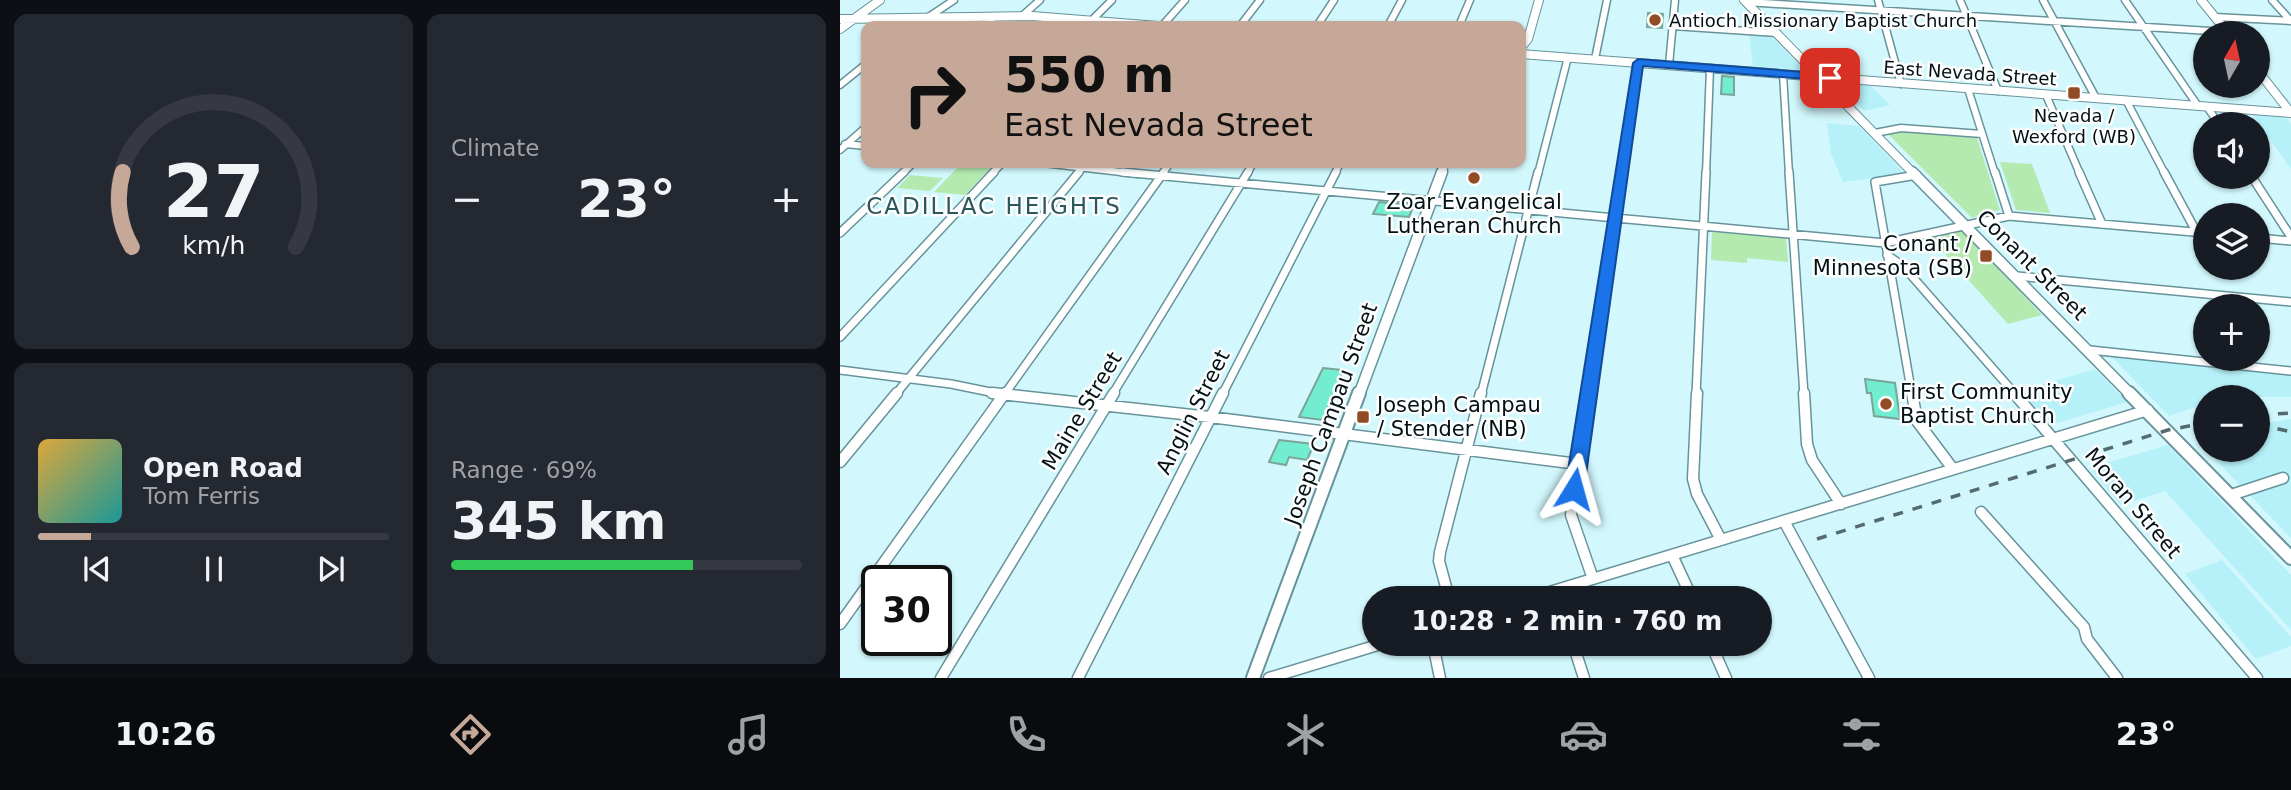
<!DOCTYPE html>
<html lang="en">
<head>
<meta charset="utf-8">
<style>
	:root { --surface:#171b24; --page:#242831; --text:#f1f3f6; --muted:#9ea1a6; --line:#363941; --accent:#c6a898 }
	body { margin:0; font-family:"DejaVu Sans",sans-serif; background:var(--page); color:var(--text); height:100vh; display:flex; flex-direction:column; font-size:26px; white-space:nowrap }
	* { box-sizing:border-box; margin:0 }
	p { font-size:23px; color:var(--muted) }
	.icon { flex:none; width:38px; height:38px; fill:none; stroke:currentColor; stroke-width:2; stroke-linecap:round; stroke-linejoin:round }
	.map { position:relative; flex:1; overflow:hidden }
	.drawer { display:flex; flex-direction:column; gap:14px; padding:14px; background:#0d0f14; width:840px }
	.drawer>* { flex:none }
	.top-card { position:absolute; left:21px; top:21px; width:665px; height:147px; border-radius:14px; box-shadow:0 2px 5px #0004; background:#c6a898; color:#111; overflow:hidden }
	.needle { width:46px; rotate:9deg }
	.tools { position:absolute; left:1353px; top:21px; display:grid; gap:14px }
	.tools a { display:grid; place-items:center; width:77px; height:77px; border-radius:50%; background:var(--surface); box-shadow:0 2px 5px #0004; font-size:35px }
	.speed { position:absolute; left:21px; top:565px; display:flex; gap:14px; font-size:35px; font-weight:700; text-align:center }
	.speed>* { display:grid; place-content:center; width:91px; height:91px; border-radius:50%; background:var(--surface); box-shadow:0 2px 5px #0004; line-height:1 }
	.speed .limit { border:4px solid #111; border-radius:10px; background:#fff; color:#111 }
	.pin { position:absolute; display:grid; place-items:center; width:60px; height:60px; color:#fff; margin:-30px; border-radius:14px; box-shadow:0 4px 10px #0006 }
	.me { position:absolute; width:77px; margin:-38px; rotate:8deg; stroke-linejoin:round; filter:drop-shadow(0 0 5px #0008) }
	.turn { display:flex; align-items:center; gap:24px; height:147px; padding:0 28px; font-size:32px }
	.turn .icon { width:91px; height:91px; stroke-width:2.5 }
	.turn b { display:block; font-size:49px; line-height:60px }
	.big { font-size:52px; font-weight:700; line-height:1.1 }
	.drawer .card { flex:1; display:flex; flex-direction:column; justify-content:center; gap:10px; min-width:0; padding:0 24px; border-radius:14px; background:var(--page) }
	.drawer .dial { align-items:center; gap:0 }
	.dial svg { height:182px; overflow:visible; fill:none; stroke:var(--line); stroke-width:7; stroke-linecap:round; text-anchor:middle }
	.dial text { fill:var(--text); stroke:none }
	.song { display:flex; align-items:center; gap:21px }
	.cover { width:84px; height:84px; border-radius:10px; background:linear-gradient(135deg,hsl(40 70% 55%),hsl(180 70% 35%)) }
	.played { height:7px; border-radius:4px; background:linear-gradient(90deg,var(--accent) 15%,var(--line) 15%) }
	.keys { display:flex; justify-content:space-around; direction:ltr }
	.heat { display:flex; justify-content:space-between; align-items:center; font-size:38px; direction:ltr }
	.charge { height:10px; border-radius:5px; background:linear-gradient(90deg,#34c759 69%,var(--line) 0) }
	.drawer .tiles { flex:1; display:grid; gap:14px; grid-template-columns:repeat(2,1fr) }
	.trip { position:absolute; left:522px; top:586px; width:410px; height:70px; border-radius:35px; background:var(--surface); box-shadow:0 2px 5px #0004; font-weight:700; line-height:70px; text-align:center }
	.menu { display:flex; height:112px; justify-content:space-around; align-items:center; background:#090b0e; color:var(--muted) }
	.menu .icon { width:49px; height:49px }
	.menu .current { color:var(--accent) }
	.menu b { font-size:32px; color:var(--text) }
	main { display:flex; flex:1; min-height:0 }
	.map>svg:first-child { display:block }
	.built { fill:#b6f0f8 }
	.green { fill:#b4e9b0 }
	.building { fill:#72edcf; stroke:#7aa598; stroke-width:2 }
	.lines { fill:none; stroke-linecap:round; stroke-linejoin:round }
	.street-far2-casing { stroke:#67939a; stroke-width:9 }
	.street-far1-casing { stroke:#67939a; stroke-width:10 }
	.street-casing { stroke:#67939a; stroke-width:13 }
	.secondary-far2-casing { stroke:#67939a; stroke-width:10 }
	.secondary-far1-casing { stroke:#67939a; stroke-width:13 }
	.secondary-casing { stroke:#67939a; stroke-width:16 }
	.street-far2 { stroke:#fff; stroke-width:6 }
	.street-far1 { stroke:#fff; stroke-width:7 }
	.street { stroke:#fff; stroke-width:10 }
	.secondary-far2 { stroke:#fff; stroke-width:8 }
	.secondary-far1 { stroke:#fff; stroke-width:10 }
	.secondary { stroke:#fff; stroke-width:12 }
	.rail { stroke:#546c70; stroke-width:3.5; stroke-dasharray:10 10; stroke-linecap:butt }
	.route { fill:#1a73e8; stroke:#114b97; stroke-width:2 }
	.poi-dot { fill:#924c25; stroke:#fdfdfd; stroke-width:2.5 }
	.labels { text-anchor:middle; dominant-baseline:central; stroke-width:5; stroke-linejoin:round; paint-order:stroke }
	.far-poi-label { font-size:18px; fill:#021114; stroke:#fdfdfd; text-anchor:start }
	.far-street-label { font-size:18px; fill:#021114; stroke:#fdfdfd }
	.poi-label { font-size:21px; fill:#021114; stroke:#fdfdfd; text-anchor:start }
	.street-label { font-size:21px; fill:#021114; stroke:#fdfdfd }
	.neighbourhood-label { font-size:23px; letter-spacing:2px; fill:#2b575d; stroke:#fdfdfd }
</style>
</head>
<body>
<main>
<section class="drawer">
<div class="tiles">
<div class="card dial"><svg viewBox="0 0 100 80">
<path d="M14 69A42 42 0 1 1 86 69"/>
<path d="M14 69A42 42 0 0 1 10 36" stroke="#c6a898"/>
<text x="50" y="56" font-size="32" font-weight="700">27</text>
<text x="50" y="72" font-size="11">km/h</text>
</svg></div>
<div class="card"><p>Climate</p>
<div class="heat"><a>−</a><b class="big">23°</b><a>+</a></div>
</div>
<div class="card">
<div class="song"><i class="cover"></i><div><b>Open Road</b><p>Tom Ferris</p></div></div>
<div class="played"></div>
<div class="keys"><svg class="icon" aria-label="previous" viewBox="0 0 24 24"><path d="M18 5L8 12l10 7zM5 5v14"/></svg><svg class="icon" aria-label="pause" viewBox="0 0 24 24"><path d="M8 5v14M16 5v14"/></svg><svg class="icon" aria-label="next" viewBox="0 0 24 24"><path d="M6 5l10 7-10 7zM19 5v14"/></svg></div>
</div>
<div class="card"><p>Range · 69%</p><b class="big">345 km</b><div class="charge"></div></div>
</div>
</section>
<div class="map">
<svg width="1451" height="678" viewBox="0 0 1451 678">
	<rect width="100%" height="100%" fill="#d2f8fd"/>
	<!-- built -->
	<path class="built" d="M909,34l22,2 33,34 -51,-4z
		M997,83l33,2 20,20 -26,6z
		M1412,114l34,3 5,7v45z
		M987,123l32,3 46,48 -62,8 -12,-28z
		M1268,353l183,20v24h-86v7l-36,12z
		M1255,369l32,33 -76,23 -30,-34z
		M1451,419v119l-85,-88h52v-26z
		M1328,445l123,130v55l-126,-139 -44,14 -31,-37z
		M1382,560l69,77v9l-35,13 -71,-85z"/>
	<!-- green -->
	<path class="green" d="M992,51l25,24 -31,-3 -17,-17z
		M1062,131l75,7 23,72 -28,8 -84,-84z
		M1160,162l32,2 18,49 -34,-3z
		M122,163h33l-30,32 -31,-3z
		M70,175l33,3 -13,13 -33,-3z
		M1121,229l81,86 -34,9 -79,-88z
		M872,232l74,6 2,24 -41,-4v5l-36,-3z"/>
	<!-- building -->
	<path class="building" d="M808,13l15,1 -1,14 -15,-1z
		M882,76l12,1v18l-13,-1z
		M539,202l35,3 -5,12 -36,-3z
		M483,368l20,2 -20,50 -24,-3z
		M1025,379l30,4 5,36 -26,-3 -3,-23h-4z
		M439,440l35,4 -7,16 -18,-3 -3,8 -17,-3z"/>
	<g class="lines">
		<!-- street-far2 casing -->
		<g class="street-far2-casing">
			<path id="street-far2" d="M1038,0l23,84
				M1120,0l38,91
				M1203,0l53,98
				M1285,0l73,106
				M1432,0l19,21
				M906,2l480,30
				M182,16l18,-16
				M1374,17l77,4
				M251,21l21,-21
				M75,26l39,-26
				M143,26l11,-9
				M322,26l23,-26
				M400,26l20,-26
				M477,26l17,-26
				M548,26l14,-26
				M619,26l11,-26
				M833,26l104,7
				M755,59l12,-59
				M829,65l6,-65
				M943,74l6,100
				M0,85l26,-21
				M1128,89l27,85
				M1206,95l34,79
				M1286,100l39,74
				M1367,107l12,17
				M1035,133l26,-5 81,6
				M5,144l21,2
				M0,150l26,-23
				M203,163l95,11
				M62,174l11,-11
				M152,174l10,-11
				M237,174l8,-10
				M322,174l8,-11
				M407,174l6,-11
				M495,174l5,-11
				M698,174l30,-117
				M782,174l16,-111
				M866,174l4,-106"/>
		</g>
		<!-- street-far1 casing -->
		<g class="street-far1-casing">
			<path id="street-far1" d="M282,172l763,71 124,-27 196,17
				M949,172l15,223
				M1155,172l14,44
				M1239,172l23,52
				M1324,172l33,61
				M1412,177l39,60
				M0,233l64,-61
				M1418,238l33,3
				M1047,255l16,11 113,129
				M1177,276l274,26
				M0,337l154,-165
				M1250,350l201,21
				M0,370l111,14 54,11
				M55,395l184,-223
				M164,395l160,-223
				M272,395l136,-223
				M382,395l114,-223
				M641,395l57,-223
				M749,395l33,-223
				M856,395l10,-223
				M1072,395l-37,-213 42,-7"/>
		</g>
		<!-- street casing -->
		<g class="street-casing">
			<path id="street" d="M152,393l218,24 368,47
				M749,393l-18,122 22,64
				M857,393l-4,86 4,15 24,46
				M964,393l3,51 5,16 29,44
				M1072,393l5,28 36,48
				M1174,393l243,285
				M0,462l57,-69
				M1391,495l52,-17
				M1141,512l103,115 3,12 30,39
				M944,521l85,157
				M832,555l20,43
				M609,598l-10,-37 1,-9 41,-159
				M690,598l618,-188
				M0,624l165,-231
				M593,644l7,34
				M733,644l11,34
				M871,644l15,34
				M101,678l173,-285
				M238,678l145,-285
				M429,678l112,-34"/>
		</g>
		<!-- secondary-far2 casing -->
		<g class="secondary-far2-casing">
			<path id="secondary-far2" d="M904,0l170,174
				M1361,0l27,33
				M0,19l192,-3 126,10
				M0,29l40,-29
				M681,47l7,-8 11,-39
				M681,54l770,59
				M1418,71l33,42
				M601,174l4,-11"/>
		</g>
		<!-- secondary-far1 casing -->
		<g class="secondary-far1-casing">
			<path id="secondary-far1" d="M1072,172l219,223
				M519,395l83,-223"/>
		</g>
		<!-- secondary casing -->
		<g class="secondary-casing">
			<path id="secondary" d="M1289,393l162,165
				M413,678l106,-285"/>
		</g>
		<!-- street-far2 -->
		<use href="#street-far2" class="street-far2"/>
		<!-- street-far1 -->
		<use href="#street-far1" class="street-far1"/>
		<!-- street -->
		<use href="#street" class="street"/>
		<!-- secondary-far2 -->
		<use href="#secondary-far2" class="secondary-far2"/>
		<!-- secondary-far1 -->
		<use href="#secondary-far1" class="secondary-far1"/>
		<!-- secondary -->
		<use href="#secondary" class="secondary"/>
		<!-- rail -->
		<path class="rail" d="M1418,415l33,-2
			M1418,424l33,8
			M977,539l351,-109 37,-7"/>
	</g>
	<!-- route -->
	<path class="route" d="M798,59l192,15 6,4 -6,3 -187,-15 -59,423 -3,6 -7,2 -6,-2 -3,-6 68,-426z"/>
	<!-- markers -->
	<g class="poi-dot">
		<circle cx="815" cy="20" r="7"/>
		<rect x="1227" y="86" width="14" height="14" rx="3.5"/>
		<circle cx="634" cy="178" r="7"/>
		<rect x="1139" y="249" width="14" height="14" rx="3.5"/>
		<circle cx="1046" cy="404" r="7"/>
		<rect x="516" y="410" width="14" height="14" rx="3.5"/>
	</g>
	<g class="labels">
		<!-- far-poi labels -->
		<g class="far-poi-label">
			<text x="829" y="20">Antioch Missionary Baptist Church</text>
			<text x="1234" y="115" text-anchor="middle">Nevada /<tspan x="1234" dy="21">Wexford (WB)</tspan></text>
		</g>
		<!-- far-street labels -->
		<g class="far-street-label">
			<text transform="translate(1130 73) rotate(4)">East Nevada Street</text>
		</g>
		<!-- poi labels -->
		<g class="poi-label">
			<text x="634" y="202" text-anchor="middle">Zoar Evangelical<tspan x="634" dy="24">Lutheran Church</tspan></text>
			<text x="1132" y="244" text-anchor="end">Conant /<tspan x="1132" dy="24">Minnesota (SB)</tspan></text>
			<text x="1060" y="392">First Community<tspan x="1060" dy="24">Baptist Church</tspan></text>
			<text x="537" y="405">Joseph Campau<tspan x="537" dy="24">/ Stender (NB)</tspan></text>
		</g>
		<!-- street labels -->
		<g class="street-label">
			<text transform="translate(1192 265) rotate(45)">Conant Street</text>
			<text transform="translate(242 411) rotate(-59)">Maine Street</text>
			<text transform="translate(353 412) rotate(-63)">Anglin Street</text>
			<text transform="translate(491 414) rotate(-70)">Joseph Campau Street</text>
			<text transform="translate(1293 503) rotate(50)">Moran Street</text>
		</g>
		<!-- neighbourhood labels -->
		<g class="neighbourhood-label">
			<text x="154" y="206">CADILLAC HEIGHTS</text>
		</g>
	</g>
</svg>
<div class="tools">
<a><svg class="needle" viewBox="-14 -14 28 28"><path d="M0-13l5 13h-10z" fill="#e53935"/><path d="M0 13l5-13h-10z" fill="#9ea1a6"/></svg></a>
<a><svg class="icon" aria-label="sound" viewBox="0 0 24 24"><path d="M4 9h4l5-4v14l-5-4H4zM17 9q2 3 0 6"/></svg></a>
<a><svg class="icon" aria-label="layers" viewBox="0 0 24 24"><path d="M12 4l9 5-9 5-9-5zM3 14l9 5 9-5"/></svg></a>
<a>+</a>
<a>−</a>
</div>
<div class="speed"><div class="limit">30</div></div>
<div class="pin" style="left:990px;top:78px;background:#d93025"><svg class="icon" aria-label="arrive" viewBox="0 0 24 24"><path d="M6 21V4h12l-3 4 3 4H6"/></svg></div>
<svg class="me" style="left:734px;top:489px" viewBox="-20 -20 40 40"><path d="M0-17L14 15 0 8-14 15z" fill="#1a73e8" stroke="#fff" stroke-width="4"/></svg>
<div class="trip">10:28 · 2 min · 760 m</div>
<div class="top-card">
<div class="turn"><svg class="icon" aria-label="right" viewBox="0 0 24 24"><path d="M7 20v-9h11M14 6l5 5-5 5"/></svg><div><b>550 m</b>East Nevada Street</div></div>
</div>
</div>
</main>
<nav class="menu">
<b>10:26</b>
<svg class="icon current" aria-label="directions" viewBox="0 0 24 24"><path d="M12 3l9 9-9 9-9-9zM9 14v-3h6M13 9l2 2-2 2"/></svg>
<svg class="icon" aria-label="music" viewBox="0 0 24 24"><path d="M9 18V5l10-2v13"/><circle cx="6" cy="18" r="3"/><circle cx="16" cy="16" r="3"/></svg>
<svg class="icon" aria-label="phone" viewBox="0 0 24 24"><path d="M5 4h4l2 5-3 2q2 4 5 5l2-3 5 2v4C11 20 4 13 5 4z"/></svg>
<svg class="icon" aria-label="climate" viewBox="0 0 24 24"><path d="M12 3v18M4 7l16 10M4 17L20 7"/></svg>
<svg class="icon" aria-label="car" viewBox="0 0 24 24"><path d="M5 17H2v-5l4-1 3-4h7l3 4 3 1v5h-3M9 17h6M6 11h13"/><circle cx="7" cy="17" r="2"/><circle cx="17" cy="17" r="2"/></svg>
<svg class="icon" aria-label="filters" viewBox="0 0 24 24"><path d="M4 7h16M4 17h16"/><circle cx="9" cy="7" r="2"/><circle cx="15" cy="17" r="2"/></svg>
<b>23°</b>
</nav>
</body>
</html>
